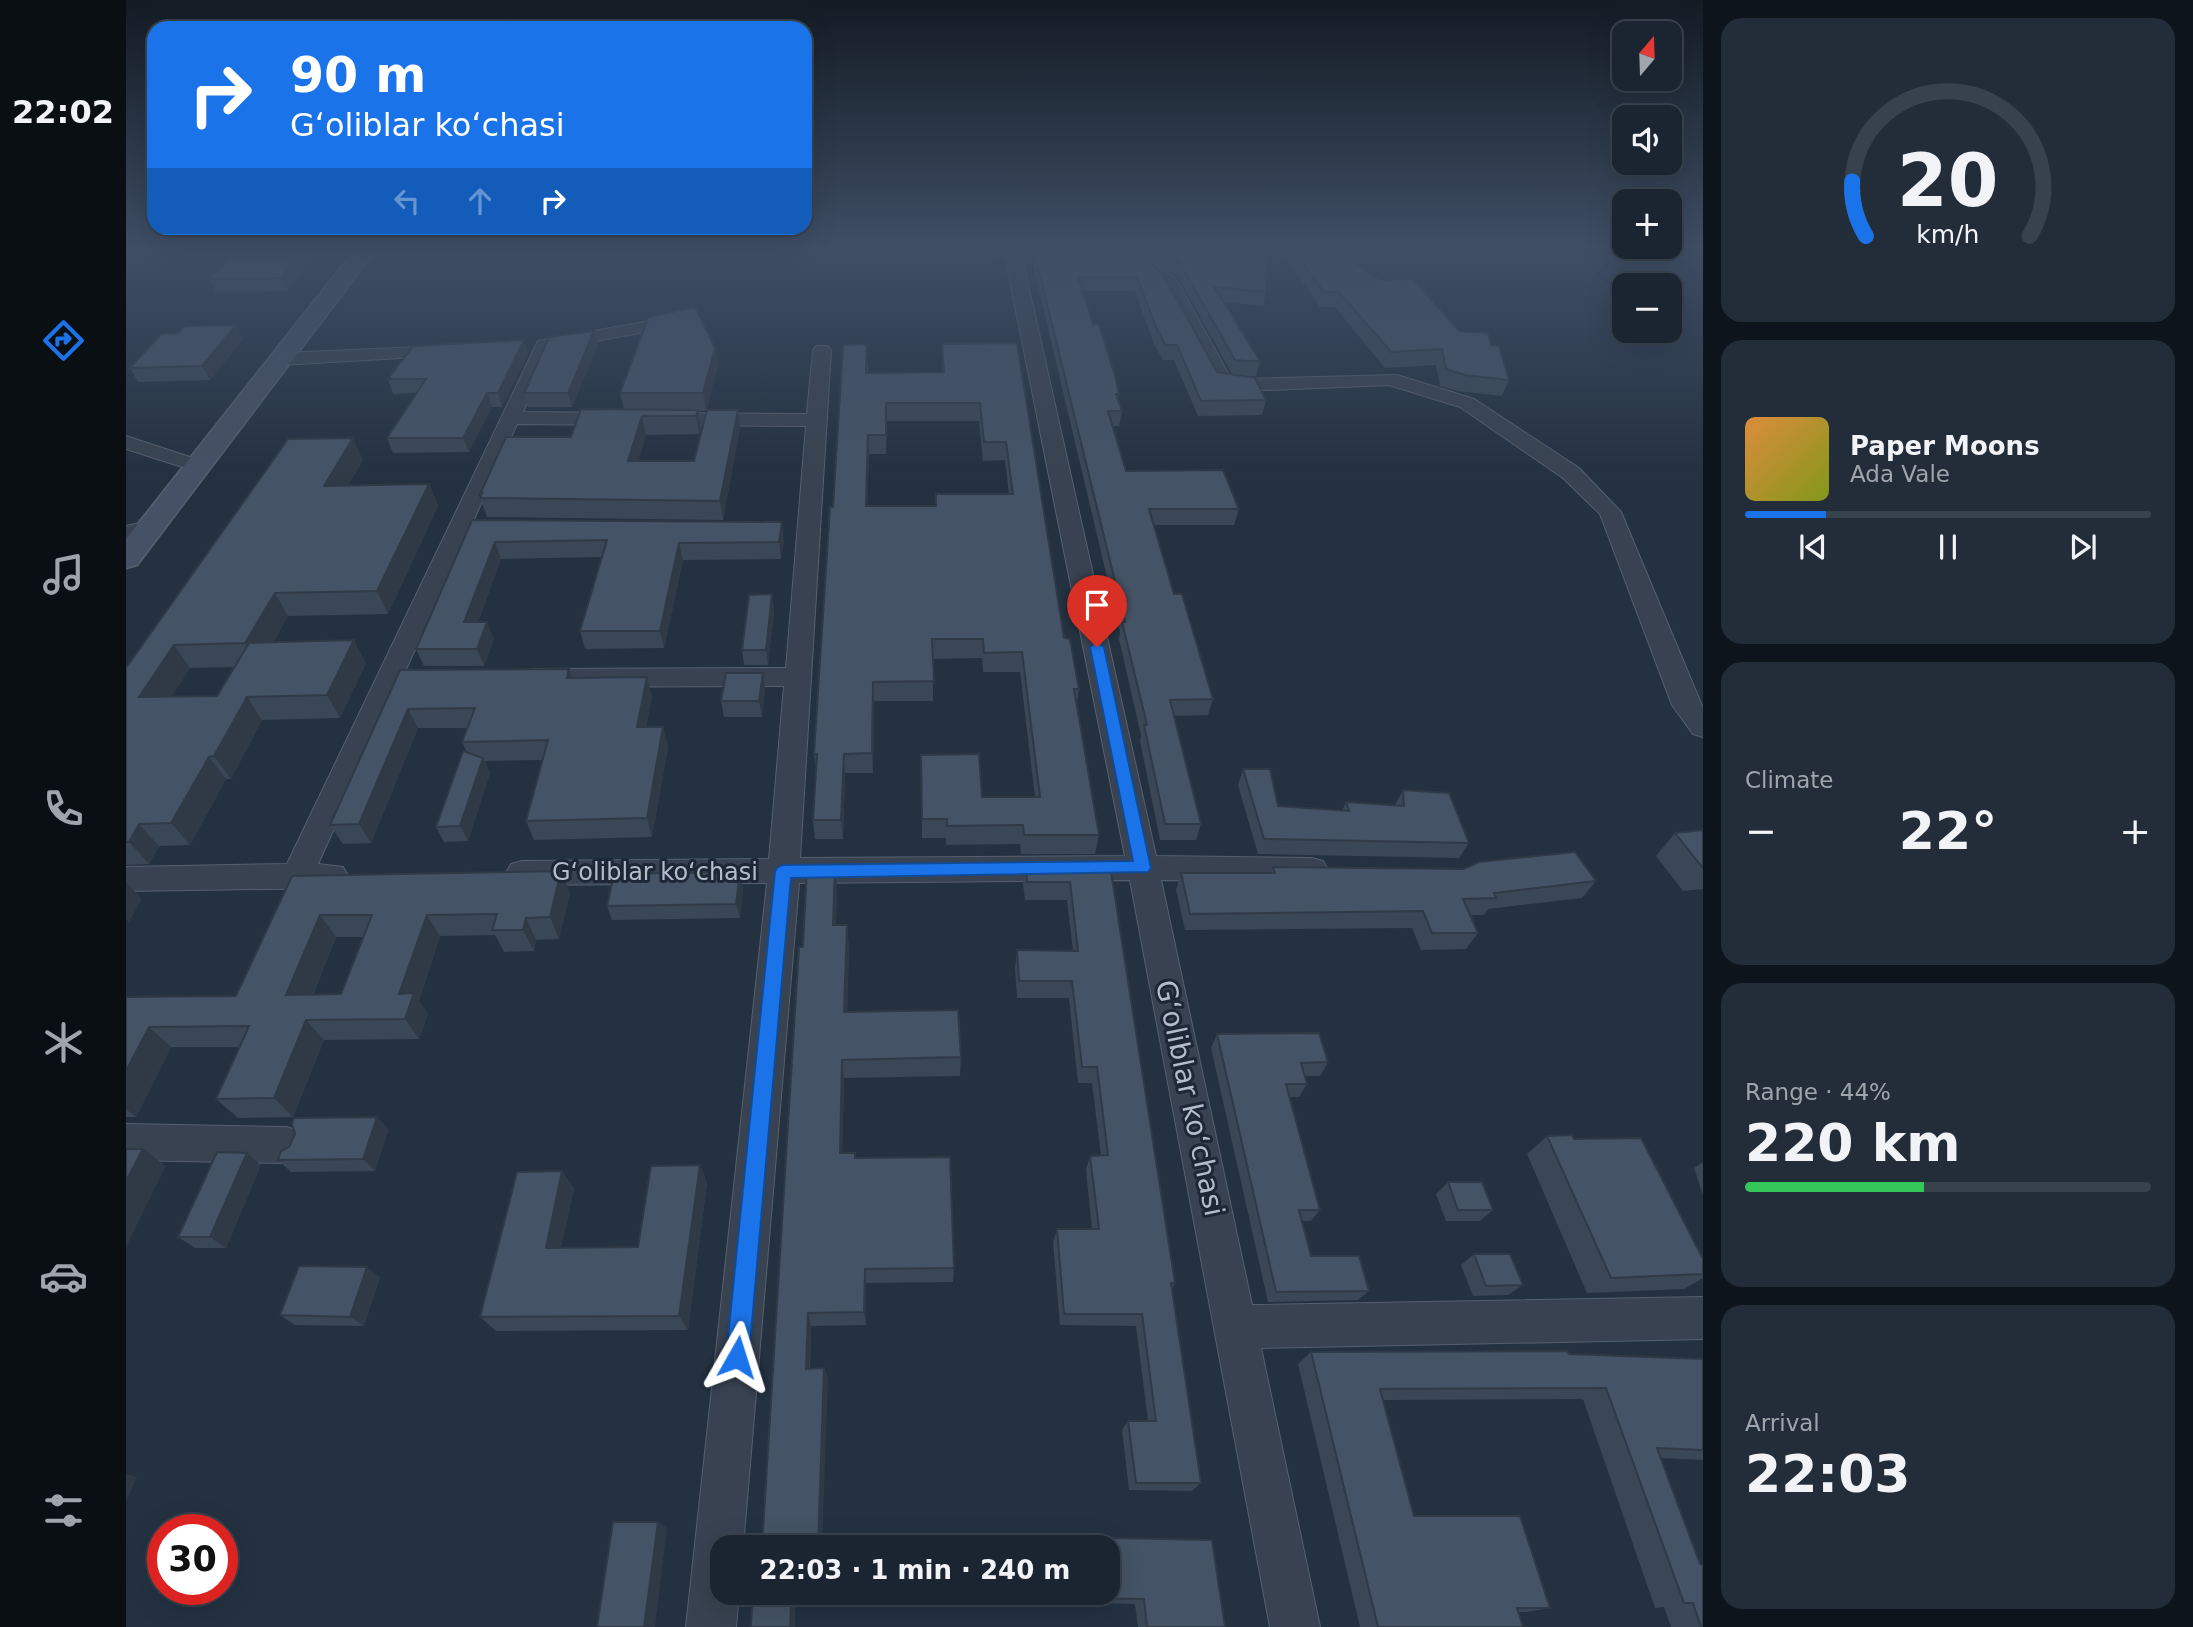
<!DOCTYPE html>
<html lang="en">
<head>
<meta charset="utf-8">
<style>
	:root { --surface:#1a2531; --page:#232d39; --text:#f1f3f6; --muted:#9fa5ab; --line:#38424d; --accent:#1a73e8 }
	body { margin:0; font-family:"DejaVu Sans",sans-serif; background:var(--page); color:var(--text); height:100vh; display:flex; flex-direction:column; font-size:26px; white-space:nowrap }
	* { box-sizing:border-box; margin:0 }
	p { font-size:23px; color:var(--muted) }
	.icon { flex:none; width:38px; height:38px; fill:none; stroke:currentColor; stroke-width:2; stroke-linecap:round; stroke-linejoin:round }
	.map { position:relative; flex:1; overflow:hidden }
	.details { display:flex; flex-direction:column; gap:18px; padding:18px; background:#0e141b; width:490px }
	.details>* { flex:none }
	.guide { position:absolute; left:21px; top:21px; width:665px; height:214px; border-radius:21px; box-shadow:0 7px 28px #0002,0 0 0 2px var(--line); background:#1a73e8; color:#fff; overflow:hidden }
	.needle { width:46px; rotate:19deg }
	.fabs { position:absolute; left:1486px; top:21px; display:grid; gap:14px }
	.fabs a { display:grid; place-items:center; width:70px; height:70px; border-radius:14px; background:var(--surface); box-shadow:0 7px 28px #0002,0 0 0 2px var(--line); font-size:35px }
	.speed { position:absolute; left:21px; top:1514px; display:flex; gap:14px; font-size:35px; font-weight:700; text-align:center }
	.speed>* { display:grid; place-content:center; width:91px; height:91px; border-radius:50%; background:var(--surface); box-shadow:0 7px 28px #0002,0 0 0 2px var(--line); line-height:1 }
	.speed .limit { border:10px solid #d22; background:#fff; color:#111 }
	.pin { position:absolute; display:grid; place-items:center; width:60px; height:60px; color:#fff; margin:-72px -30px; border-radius:50% 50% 50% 0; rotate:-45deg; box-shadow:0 0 7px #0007 }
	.pin .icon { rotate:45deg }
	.me { position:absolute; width:77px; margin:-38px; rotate:6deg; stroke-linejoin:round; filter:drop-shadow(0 0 5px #0008) }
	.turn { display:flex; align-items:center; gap:24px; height:147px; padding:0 28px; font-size:32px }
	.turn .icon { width:91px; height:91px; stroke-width:2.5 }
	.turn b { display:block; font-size:49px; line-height:60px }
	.lanes { display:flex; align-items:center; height:66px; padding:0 28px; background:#0003; justify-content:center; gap:35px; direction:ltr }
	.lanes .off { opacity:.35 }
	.big { font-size:52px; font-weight:800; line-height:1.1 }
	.details .tile { flex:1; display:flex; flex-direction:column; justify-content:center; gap:10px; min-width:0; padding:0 24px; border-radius:21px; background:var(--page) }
	.details .dial { align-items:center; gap:0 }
	.dial svg { height:182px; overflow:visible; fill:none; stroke:var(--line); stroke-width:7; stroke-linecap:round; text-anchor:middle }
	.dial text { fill:var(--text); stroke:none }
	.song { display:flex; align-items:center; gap:21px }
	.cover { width:84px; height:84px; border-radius:10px; background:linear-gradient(135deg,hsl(30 70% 55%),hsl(70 70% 35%)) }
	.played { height:7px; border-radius:4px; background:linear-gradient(90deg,var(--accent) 20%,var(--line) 20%) }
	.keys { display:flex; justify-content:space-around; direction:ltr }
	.heat { display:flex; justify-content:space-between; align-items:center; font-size:38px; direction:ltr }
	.charge { height:10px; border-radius:5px; background:linear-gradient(90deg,#34c759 44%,var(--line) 0) }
	.trip { position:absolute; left:584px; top:1535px; width:410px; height:70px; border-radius:21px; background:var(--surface); box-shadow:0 7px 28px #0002,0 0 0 2px var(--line); font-weight:800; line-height:70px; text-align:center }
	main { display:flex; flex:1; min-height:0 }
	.dock { display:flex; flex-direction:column; width:126px; justify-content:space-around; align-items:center; background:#0a0f14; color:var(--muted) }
	.dock .icon { width:49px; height:49px }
	.dock .active { color:var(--accent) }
	.dock b { font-size:32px; color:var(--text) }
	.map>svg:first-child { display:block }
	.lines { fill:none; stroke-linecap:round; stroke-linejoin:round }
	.minor-casing { stroke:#56606e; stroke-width:2 }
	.secondary-casing { stroke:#56606e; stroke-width:3 }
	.minor { fill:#384250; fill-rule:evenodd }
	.secondary { fill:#455164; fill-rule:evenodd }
	.wall { fill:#3a4757; fill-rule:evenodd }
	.shaded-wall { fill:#303a47 }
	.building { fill:#445365; stroke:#303a47; stroke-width:2; fill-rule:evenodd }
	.route { fill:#1a73e8; stroke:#114b97; stroke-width:2 }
	.labels { text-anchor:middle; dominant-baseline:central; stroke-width:6; stroke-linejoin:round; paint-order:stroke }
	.street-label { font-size:24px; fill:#b4bdcb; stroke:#1d2736 }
	.near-street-label { font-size:28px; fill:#b4bdcb; stroke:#1d2736 }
</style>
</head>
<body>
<main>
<nav class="dock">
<b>22:02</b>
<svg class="icon active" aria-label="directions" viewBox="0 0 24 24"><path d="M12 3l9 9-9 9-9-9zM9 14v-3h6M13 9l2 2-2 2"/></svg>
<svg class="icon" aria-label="music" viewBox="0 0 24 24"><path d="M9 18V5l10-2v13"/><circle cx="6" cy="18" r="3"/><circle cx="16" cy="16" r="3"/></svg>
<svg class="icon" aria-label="phone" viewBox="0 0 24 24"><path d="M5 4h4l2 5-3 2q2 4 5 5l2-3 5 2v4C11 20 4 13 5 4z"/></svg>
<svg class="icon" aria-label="climate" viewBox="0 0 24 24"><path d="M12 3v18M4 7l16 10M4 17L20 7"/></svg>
<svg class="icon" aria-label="car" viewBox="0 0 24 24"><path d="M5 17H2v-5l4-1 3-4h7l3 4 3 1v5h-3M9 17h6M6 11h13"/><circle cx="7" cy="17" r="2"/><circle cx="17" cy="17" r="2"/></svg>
<svg class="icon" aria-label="filters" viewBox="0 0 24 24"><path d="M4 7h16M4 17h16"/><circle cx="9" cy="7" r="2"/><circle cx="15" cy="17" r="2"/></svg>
</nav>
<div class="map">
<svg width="1577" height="1627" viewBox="0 0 1577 1627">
	<rect width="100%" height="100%" fill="#233141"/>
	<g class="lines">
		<!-- minor casing -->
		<g class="minor-casing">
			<path id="minor" d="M851,247h57l-13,6 135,603 156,2 11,3 5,9 -5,9 -11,3 -151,-2 91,425 451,-8v42l-442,9 59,279h-50l-140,-747 -331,3 -56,664h-20v45h16l-3,35h-50l81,-744 -245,2 -11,-3 -5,-9 5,-9 11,-3 247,-2 15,-173 -251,1 -9,-3 -4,-6 4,-6 9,-3 253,-1 20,-242 -146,-1 -7,-2 -3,-4 3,-4 7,-2 147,1 6,-64 3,-4h12l3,4 -31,508 325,-2 -120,-600h-12z
				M988,247h18l44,32 54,98 13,2 154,-4 77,24 105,69 42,44 82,196v29l-10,-3 -21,-29 -72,-191 -37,-36 -103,-71 -71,-22 -146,6 -27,-5 -53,-100z
				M557,315l9,5 -3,4 -138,25 -28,63 94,1 7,2 3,4 -3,4 -7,2 -100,-1 -199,440 25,3 5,9 -5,9 -11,3 -206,3v-24l161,-3 251,-523z
				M320,346l6,1 3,4 -3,4 -171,10 -9,-6 9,-6z
				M0,436l79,26 4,4 -4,4 -7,2 -72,-23z
				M24,521l8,2 3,5 -3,5 -32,7v-14z
				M0,1124l161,3 13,5 6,13 -6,13 -13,5 -161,-3z"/>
		</g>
		<!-- secondary casing -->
		<g class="secondary-casing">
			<path id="secondary" d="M231,247h21l-241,318 -11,3v-29z"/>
		</g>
		<!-- minor -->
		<use href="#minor" class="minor"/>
		<!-- secondary -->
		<use href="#secondary" class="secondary"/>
	</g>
	<!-- wall -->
	<path class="wall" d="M196,247l-35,44 -71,1 -7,-13z
		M312,247h77l-1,2 -74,3z
		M904,247h100l87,125 15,2 -54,-97 -41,-30h129v45l-3,14 -40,-4 37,59 -4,15h-12l22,24 -4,15 -64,1 -24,-56h-11l-9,-16 -19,-53h-53l11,33 26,70 -1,5 4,12 -3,15h-7l14,45 113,38 -5,16h-80l20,69 39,105 -5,16 -34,1 27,108 -5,16h-36l-20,-99 1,-6 -22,-96 1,-7 -90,-380z
		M1160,247h46l48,33 79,51 32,14 18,35 -7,16 -44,-5 -18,-5 -4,-21 -51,3 -50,-61h-15l-36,-51z
		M1381,247h51l-42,5z
		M110,325l7,14 -33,41 -72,2 -8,-14 48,-35z
		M891,343l47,295 15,51 -2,13 22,133 -4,19h-74l-1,-10 -74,1v-7h-24l-1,-83 61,42h53l-15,-125h-37l-1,-14 -49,1v42h-59l-1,72h-28l-2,66h-28l-2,-19 3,-49 -2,-17 19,-247 35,-145v11l74,-1v-28zM761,421h92l4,40 22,-1 4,34h-73l-1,12h-68l2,-52h17z
		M472,345l-26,62h-44l-4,-14z
		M589,348l3,17 -12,46h-8l3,17 -2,6 -53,1 -8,26h56l44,-51 2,18 -17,92 -236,-3 -7,-19 1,-1 -1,-3 91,-57 53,-28 -4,-16z
		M402,354l-26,53h-10l-23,45 -76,1 -6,-15 29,-45 -23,1 -5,-15z
		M237,460l-15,25 81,-1 9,22 -50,108 -100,2 -15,26 93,21 -26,55 -78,2 -31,59h-5l-36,66 -31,1 -10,18 -23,1v-197zM108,667l-17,29 -46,1 19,-29z
		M346,520l312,20 -3,19 -98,1 -19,88 -79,1 -5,-18 22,-74 -101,2 -23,63 16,17 -10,27h-60l-8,-17z
		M646,594l2,16 -6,55h-24l-2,-15z
		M443,669l3,9 80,18 -6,31h17l5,20 -16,90 -118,3 -8,-19 16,-61 -57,1 5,12 -22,68 -24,1 -8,-15 31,-74 -5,-11 5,-14h-49l-47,115 -28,1 -13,-19 70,-155z
		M639,689l-3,28h-38l-3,-16z
		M1117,769l35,37 64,5 4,-9 49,3 8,-15 66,53 -10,15 -201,-4 -20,-69z
		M1577,830v59l-20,2 -27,-35 19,-23z
		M984,865l65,418 -3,6 29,194 -9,8 -63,-1 -7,-60 6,-9h20l-12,-95 -76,-1 -7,-83 4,-13h35l-6,-59 4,-14h11l-9,-73h-14l-9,-85h-52l-2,-30 2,-18 56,1 -6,-51h-42l-2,-16 3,-18z
		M709,866l2,20 -1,39 13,20 -2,67 114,45 -1,19 -116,2 -2,75 13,5 99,110 -1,14 -87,1v42l-55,1 -1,42h14l4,11 -66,168 41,-600z
		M1147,867l191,2 132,12 -14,17 -94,11 -4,6h-14l8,18 -12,16 -45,1 -9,-22 -227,2 -9,-40 5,-17h90z
		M166,876l278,17 -11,46 -23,1 -2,11 -30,1 -9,-17 -55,1 -21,65 9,13 -9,25 -95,1 -31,77 -55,1 -22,-19 24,-52h-69l-35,70h-10v-120l110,-1zM210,937h28l-23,57 -28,1z
		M617,887l-3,31 -128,2 -5,-14z
		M1091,1034l111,28 -8,14h-15l2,8 -8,13h-9l30,113 -9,11h-9l9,35 58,35 -11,9 -90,2 -57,-254z
		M251,1117l11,13 -13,41 -84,1 -13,-12z
		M1421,1136l27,3 129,120v19l-19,11 -97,4 -60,-139z
		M1577,1162v33l-9,-27z
		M135,1165l-35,83h-31l-17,-11z
		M574,1165l7,18 -19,147 -192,1 -16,-14 82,-146 12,18 -13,58h77z
		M1322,1182l45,28 -13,11h-34l-10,-27z
		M1348,1254l49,31 -15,10 -35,1 -12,-31z
		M254,1277l-16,49 -69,-1 -15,-10z
		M1185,1352l258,2 134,5v101l-42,-2 42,169h-32l-7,-20 -9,1 -72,-209 -200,1 31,116 136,92 -24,4h-8l5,15h-163l-62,-263z
		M933,1537l153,3 13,87h-87l-3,-23 -78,-2v-10h51v-45h-54v-3z
		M805,1599l-1,5 -135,3 -36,-4z"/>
	<!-- shaded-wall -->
	<path class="shaded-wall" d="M181,247h15l-35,44 -6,-13z
		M1392,247h40l-42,5z
		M110,325l7,14 -33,41 -8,-14z
		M468,331l4,14 -26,62 -4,-14z
		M398,340l4,14 -26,53 -4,-14z
		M589,348l3,17 -12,46 -3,-18z
		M361,393l5,14 -23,45 -6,-14z
		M572,410l3,18 -2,6 -3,-18z
		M612,410l2,18 -17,92 -3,-19z
		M516,416l4,19 -13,45 -5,-19z
		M742,435l1,19 -2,71 -1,-19z
		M227,438l10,22 -28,48 -11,-22z
		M303,484l9,22 -50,108 -11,-23z
		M656,522l2,18 -3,19 -2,-17z
		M369,542l6,17 -30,81 -7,-18z
		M553,543l4,17 -19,88 -4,-17z
		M149,593l13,23 -29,50 -14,-23z
		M646,594l2,16 -6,55 -2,-15z
		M361,622l7,17 -10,27 -7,-17z
		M228,640l12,23 -26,55 -13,-23z
		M48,645l16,23 -34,52 -17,-23z
		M443,669l7,20 -9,-11z
		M637,673l2,16 -3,28 -3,-16z
		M521,677l5,19 -10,51 -5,-20z
		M747,682l1,19 -1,72 -1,-20z
		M121,697l15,23 -31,59 -17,-23z
		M282,709l10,19 -47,115 -12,-19z
		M537,727l5,20 -16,90 -5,-19z
		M718,754l1,19 -2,66 -2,-19z
		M83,757l17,22 -36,66 -19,-22z
		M357,758l7,15 -22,68 -8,-15z
		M13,824l20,22 -10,18 -20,-22z
		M709,866l2,20 -2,59 -2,-20z
		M435,871l9,22 -11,46 -9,-22z
		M614,872l3,15 -3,31 -4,-14z
		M0,882l16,17 -13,23 -3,-3z
		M194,915l16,22 -32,79 -18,-21z
		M301,915l13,21 -21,65 9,13 -9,25 -14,-20 -6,-25z
		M400,918l10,22 -2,11 -11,-21z
		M721,925l2,20 -3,86 -2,-19z
		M180,1020l18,20 -31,77 -19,-19z
		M23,1027l22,20 -35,70 -10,-8v-38z
		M716,1060l2,18 -2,92 -2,-17z
		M251,1117l11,13 -13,41 -12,-12z
		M17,1149l23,17 -40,81v-66z
		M121,1153l14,12 -35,83 -16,-11z
		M574,1165l7,18 -19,147 -9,-14z
		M436,1171l12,18 -16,74 -12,-15z
		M241,1267l13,10 -16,49 -14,-9z
		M739,1269l1,14v42l-2,-13z
		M682,1313l3,13 -2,54 -3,-11z
		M698,1368l4,11 -6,168h-4z
		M0,1474l11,3 -11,24z
		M532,1522l9,6 -12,99h-11z
		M665,1603l4,4v20h-5z"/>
	<!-- building -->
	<path class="building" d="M115,247h66l-26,31 -72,1z
		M907,247h97l33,27 54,98 38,6 11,22 -65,1 -24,-56h-12l-8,-16 -20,-52h-59l15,47h6l16,52 4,18h-3l6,17h-14l18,60 97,-1 16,39h-90l25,85h8l31,105 -43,1 31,124h-36l-21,-99h3l-25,-103h3z
		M1032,247h108v45l-52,-5 46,74h-13l-12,-1 -55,-97z
		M1166,247h40l48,33 33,-1 46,52 29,2 3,12 8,1 10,34 -44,-5 -19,-6 -4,-20 -51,3 -52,-60h-15z
		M569,307l20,41 -12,45h-83l28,-75 5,-2z
		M110,325l-34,41 -72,2 31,-34 17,-1 7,-7z
		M468,331l-26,62h-44l25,-56z
		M398,340l-26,53h-11l-24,45h-76l39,-59h-38l25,-33z
		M891,343l47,295 6,1 9,50h-5l25,146h-75l-1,-10 -76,1v-7h-25l-1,-64 58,-1 3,43h58l-18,-145 -38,1 -1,-14h-51l2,42 -61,1 -1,71 -28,1 -3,66h-28l4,-66h-3l16,-247h3l10,-162 24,-1 -1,29 78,-1 -2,-28zM760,403h94l4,39h22l7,52h-77v12h-70l2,-71h18z
		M455,409l117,1 -2,6h-54l-14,45h66l13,-51h31l-18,91 -240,-3 2,-5 -2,1 26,-57h65z
		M227,438l-29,48 105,-2 -52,107 -102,2 -30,50 -71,2 -35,52 78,-1 32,-53 105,-3 -27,55 -80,2 -33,59 -5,1 -38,66 -32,1 -10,18h-3v-174l162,-229z
		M346,520l310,2 -3,20 -100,1 -19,88h-80l27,-91 -112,2 -31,80h23l-10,27h-61z
		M646,594l-6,56h-24l7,-55z
		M443,669l-2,9 80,-1 -10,50h26l-16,91 -121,3 22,-81 -86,2 13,-34 -67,1 -49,115 -29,1 70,-155z
		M600,673h37l-4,28h-38z
		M337,751l20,7 -23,68 -24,1z
		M1117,769h27l8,37 71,5 -3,-9 58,4 -1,-16 46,3 20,50 -205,-4z
		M1577,830v38l-28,-35z
		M1449,852l21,29 -102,12 2,5 -33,1 15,34h-46l-9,-22 -233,3 -9,-41h94l-2,-6 191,2 15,-7z
		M984,865l65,418h-4l30,200h-65l-8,-62h28l-14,-107h-78l-7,-85h42l-9,-73 18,-1 -11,-88h-15l-10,-86h-53l-2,-31 61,1 -8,-69h-43l-1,-16z
		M681,866h28l-2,59h14l-3,87 114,-2 3,47 -119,3 -2,93h15v5l95,-1 4,111 -89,1 -1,43 -56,1 -2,56 18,-1 -6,179h-56l37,-600h4z
		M435,871l-11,46 -24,1 -3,12h-31l5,-16 -70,1 -28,79 15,-1 -9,26 -99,1 -32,78 -58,1 33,-73 -100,1 -23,44v-74l110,-1 56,-120zM194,915h52l-31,79 -55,1z
		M614,872l-4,32 -129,2 7,-32z
		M1193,1033l9,29 -27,1 6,21h-21l34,126h-21l12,46h48l10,35 -93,1 -59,-258z
		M251,1117l-14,42 -85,1 3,-9 8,-4 6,-13 -3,-10 2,-6z
		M1446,1135l2,4 67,-1 62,121v15l-92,4 -64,-142z
		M0,1149h17l-17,32z
		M91,1152l30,1 -37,84h-32z
		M574,1165l-21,151 -199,1 37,-145 45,-1 -16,77 92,-1 13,-81z
		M1322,1182h34l11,28h-35z
		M1348,1254h36l13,31 -37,1z
		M173,1266l68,1 -17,50 -70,-2z
		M1441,1351l2,3 134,5v91l-46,-2 43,116 3,1v62h-2l-8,-24h-9l-78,-215 -226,1 34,127h106l30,92h-33l6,19h-145l-67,-275z
		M487,1522h45l-14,105h-47z
		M933,1537l153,3 13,87h-78l-3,-28 -81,-1v-6h45v-45h-48z
		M633,1592h172v7l-140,4 -1,24h-39l1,-23 7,-1z"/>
	<!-- sky -->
	<linearGradient id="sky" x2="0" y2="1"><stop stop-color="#131b24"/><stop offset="0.52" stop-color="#3f4e65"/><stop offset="1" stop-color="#3f4e65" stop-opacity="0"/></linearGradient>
	<rect width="1577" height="475" fill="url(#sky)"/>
	<!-- route -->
	<path class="route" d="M971,642l7,5 47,221 -3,4 -357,6 -42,479 -4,8 -8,4 -8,-4 -3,-8 49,-486 3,-4 5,-2 350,-4 -43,-214z"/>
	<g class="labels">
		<!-- street labels -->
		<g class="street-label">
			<text x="529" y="872">Gʻoliblar koʻchasi</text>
		</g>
		<!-- near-street labels -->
		<g class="near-street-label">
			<text transform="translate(1064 1098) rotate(78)">Gʻoliblar koʻchasi</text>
		</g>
	</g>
</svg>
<div class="fabs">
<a><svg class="needle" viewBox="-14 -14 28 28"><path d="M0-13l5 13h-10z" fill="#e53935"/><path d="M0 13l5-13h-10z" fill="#9fa5ab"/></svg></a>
<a><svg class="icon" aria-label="sound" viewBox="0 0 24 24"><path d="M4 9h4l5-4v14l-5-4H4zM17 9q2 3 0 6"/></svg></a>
<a>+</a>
<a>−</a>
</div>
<div class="speed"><div class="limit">30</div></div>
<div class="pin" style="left:971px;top:647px;background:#d93025"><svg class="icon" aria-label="arrive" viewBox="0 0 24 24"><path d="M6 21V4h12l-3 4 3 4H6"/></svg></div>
<svg class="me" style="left:611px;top:1357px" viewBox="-20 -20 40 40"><path d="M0-17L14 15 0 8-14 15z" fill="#1a73e8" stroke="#fff" stroke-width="4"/></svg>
<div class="trip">22:03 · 1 min · 240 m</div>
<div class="guide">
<div class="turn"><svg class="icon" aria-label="right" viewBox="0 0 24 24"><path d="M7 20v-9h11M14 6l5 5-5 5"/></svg><div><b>90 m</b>Gʻoliblar koʻchasi</div></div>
<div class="lanes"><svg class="icon off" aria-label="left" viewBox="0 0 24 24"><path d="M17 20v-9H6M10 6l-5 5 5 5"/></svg><svg class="icon off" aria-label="ahead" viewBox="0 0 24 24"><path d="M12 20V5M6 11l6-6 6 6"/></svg><svg class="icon" aria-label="right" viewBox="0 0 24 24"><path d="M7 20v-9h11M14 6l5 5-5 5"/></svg></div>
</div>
</div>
<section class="details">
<div class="tile dial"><svg viewBox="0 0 100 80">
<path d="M14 69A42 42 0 1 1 86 69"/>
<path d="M14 69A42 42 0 0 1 8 45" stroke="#1a73e8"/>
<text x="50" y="56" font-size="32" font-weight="700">20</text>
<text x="50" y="72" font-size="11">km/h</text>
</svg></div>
<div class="tile">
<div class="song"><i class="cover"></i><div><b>Paper Moons</b><p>Ada Vale</p></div></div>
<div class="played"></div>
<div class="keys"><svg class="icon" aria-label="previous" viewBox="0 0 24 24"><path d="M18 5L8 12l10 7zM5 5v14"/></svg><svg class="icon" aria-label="pause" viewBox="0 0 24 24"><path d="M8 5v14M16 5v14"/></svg><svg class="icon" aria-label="next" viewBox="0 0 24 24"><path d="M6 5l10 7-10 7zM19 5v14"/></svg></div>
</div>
<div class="tile"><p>Climate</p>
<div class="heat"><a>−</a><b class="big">22°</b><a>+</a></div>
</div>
<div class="tile"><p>Range · 44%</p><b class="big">220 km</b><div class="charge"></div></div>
<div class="tile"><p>Arrival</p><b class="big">22:03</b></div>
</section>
</main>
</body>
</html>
